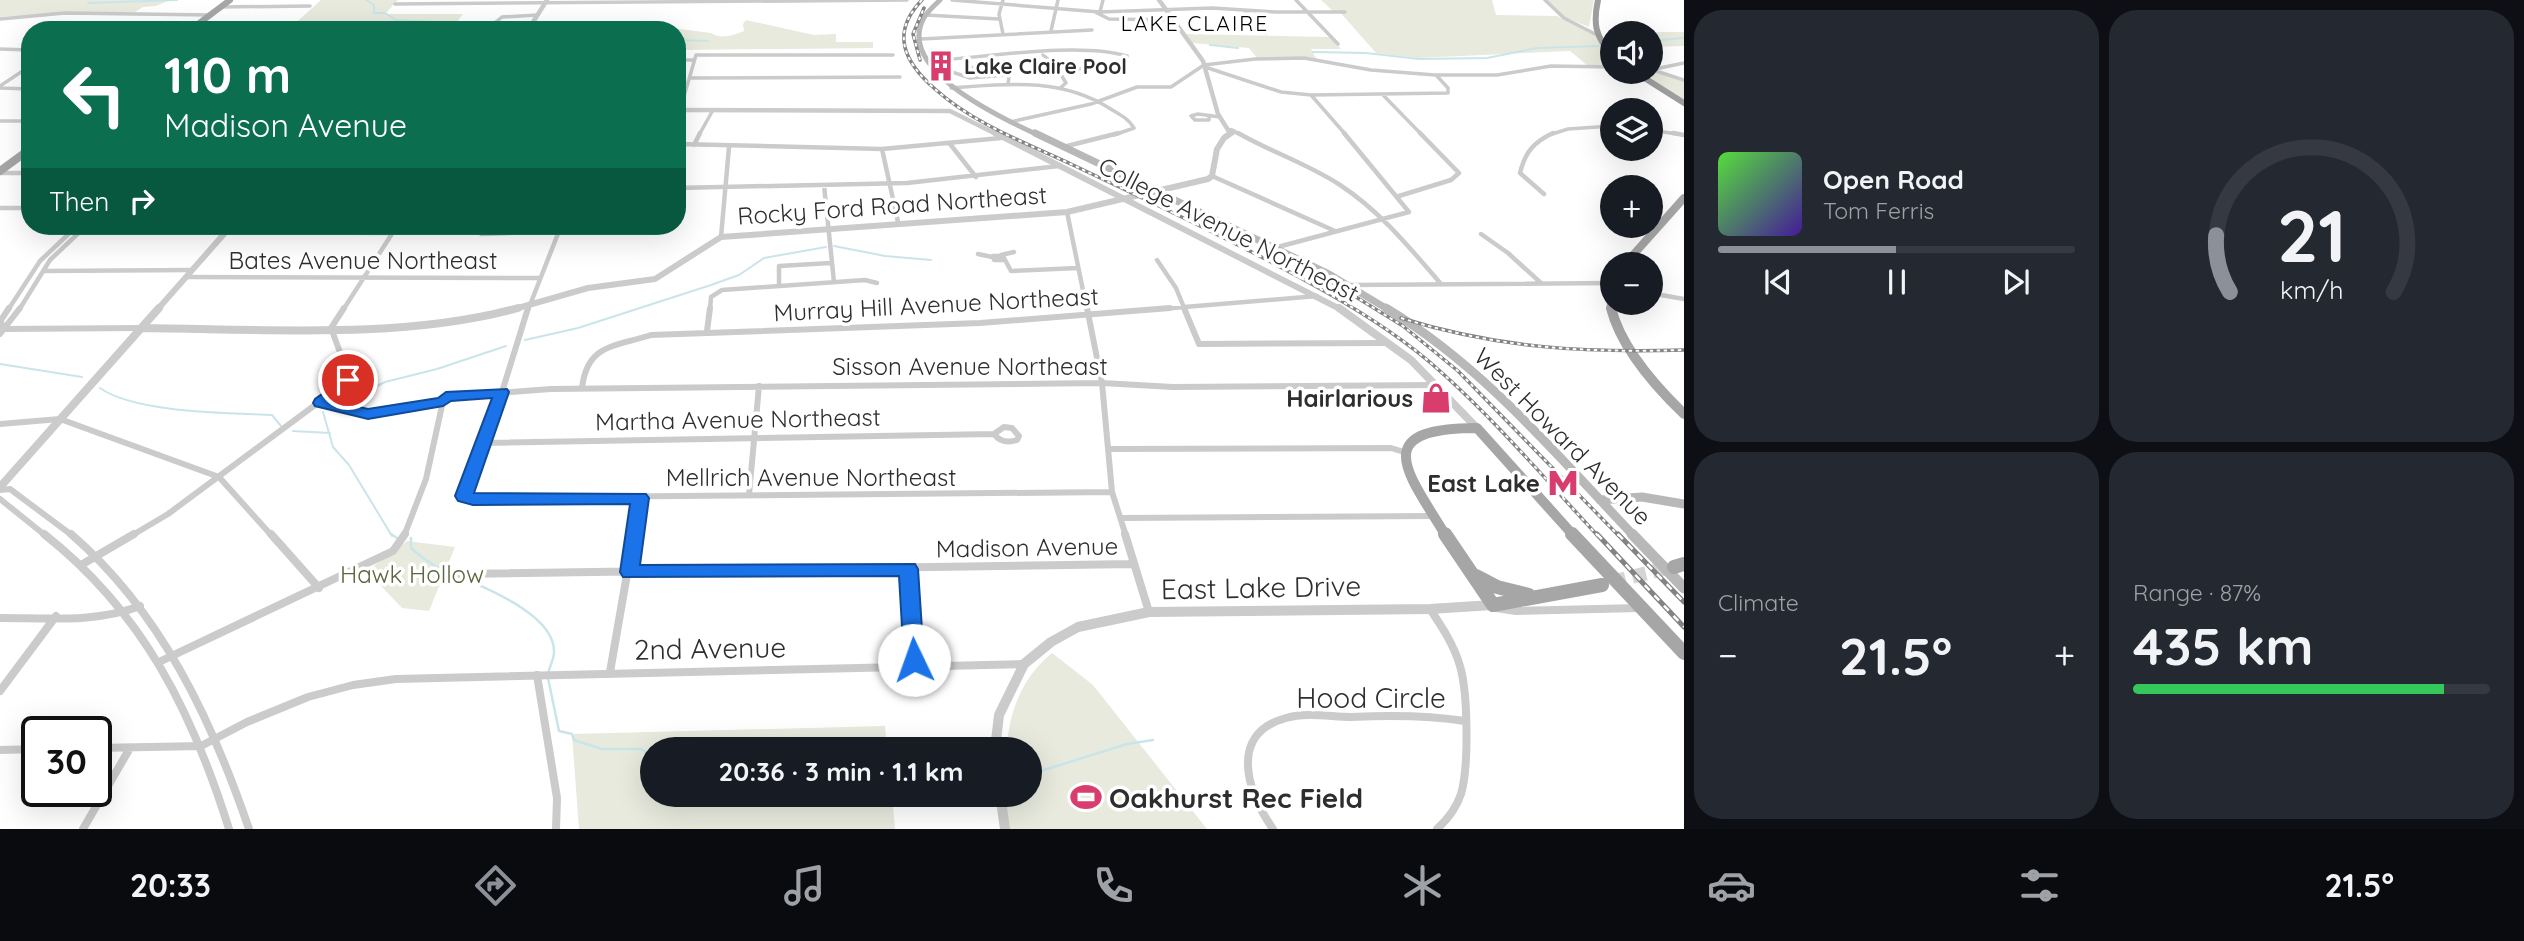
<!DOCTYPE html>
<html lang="en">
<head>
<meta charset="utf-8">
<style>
	:root { --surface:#171b24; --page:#242831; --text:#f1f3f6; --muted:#9ea1a6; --line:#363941; --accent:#8c9099 }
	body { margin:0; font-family:Quicksand,sans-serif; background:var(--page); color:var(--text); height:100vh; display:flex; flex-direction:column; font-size:26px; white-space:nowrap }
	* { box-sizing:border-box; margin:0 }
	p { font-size:23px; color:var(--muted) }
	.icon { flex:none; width:38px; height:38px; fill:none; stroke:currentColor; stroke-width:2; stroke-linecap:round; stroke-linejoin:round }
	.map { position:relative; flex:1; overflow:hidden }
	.sheet { display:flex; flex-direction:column; gap:10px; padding:10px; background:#0d0f14; width:840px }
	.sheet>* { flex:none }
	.banner { position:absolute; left:21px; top:21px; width:665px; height:214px; border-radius:28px; box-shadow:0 7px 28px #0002; background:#0b6e4f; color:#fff; overflow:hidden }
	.controls { position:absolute; left:1600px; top:21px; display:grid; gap:14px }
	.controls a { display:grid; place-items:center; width:63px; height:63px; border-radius:50%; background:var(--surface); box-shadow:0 7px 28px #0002; font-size:35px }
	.speed { position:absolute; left:21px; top:716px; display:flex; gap:14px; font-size:35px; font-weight:700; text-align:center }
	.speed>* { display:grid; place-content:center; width:91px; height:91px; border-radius:50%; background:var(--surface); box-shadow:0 7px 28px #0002; line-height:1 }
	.speed .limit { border:4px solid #111; border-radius:10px; background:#fff; color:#111 }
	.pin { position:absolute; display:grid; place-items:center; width:60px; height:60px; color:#fff; margin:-30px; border:4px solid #fff; border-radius:50%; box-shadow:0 2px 7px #0007 }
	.me { position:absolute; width:77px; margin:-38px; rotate:357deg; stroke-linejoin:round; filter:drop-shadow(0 0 5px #0008) }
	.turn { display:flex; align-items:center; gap:24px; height:147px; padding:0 28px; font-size:32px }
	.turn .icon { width:91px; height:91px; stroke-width:2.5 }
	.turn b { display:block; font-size:49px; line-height:60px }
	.then { display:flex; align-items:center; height:66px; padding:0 28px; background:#0003; gap:14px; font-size:26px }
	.big { font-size:52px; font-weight:700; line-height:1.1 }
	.sheet .tile { flex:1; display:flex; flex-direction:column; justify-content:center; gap:10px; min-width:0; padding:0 24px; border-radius:28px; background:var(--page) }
	.sheet .dial { align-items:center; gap:0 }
	.dial svg { height:182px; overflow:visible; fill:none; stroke:var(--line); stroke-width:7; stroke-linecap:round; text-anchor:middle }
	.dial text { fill:var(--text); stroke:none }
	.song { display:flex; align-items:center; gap:21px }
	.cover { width:84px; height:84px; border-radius:10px; background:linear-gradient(135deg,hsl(110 70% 55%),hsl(260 70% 35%)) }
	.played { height:7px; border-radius:4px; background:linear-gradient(90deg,var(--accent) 50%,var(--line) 50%) }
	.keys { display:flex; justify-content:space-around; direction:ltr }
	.heat { display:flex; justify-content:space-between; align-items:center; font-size:38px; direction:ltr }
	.charge { height:10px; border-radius:5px; background:linear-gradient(90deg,#34c759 87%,var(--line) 0) }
	.sheet .tiles { flex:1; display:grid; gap:10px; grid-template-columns:repeat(2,1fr) }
	.trip { position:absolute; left:640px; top:737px; width:402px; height:70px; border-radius:35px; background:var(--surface); box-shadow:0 7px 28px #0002; font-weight:700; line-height:70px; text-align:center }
	.tabs { display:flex; height:112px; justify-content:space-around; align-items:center; background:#090b0e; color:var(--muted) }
	.tabs .icon { width:49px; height:49px }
	.tabs .current { color:var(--accent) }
	.tabs b { font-size:32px; color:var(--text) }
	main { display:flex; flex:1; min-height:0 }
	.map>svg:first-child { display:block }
	.green { fill:#e7eadd }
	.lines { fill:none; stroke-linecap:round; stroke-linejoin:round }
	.stream-far1 { stroke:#cae5e9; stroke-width:2 }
	.stream { stroke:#cae5e9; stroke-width:2.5 }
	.primary-tunnel { stroke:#d5d5d5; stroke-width:14; stroke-dasharray:14 7; stroke-linecap:butt }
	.minor-far3 { stroke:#cbcbcb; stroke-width:3.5 }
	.minor-far2 { stroke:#cbcbcb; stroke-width:4.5 }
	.minor-far1 { stroke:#cbcbcb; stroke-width:6 }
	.minor { stroke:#cbcbcb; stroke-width:8 }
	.tertiary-far3 { stroke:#cbcbcb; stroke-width:4.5 }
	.tertiary-far2 { stroke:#cbcbcb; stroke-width:6 }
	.tertiary-far1 { stroke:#cbcbcb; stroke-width:8 }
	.tertiary { stroke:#cbcbcb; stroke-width:10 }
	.secondary-far3 { stroke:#b8b8b8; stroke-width:5 }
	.secondary-far2 { stroke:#b8b8b8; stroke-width:7 }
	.secondary-far1 { stroke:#b8b8b8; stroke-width:9 }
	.secondary { stroke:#b8b8b8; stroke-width:11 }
	.primary-far3 { stroke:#a6a6a6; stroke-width:6 }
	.primary-far2 { stroke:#a6a6a6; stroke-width:8 }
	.primary-far1 { stroke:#a6a6a6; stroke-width:10 }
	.primary { stroke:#a6a6a6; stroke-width:14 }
	.trunk { stroke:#9e9e9e; stroke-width:6 }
	.rail-far1-casing { stroke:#838383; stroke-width:3.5 }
	.rail-casing { stroke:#838383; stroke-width:5 }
	.rail-far1 { stroke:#fff; stroke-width:2; stroke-dasharray:3.5; stroke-linecap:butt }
	.rail { stroke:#fff; stroke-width:2.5; stroke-dasharray:7; stroke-linecap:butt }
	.route { fill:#1a73e8; stroke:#114b97; stroke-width:2 }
	.labels { text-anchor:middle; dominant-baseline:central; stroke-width:7; stroke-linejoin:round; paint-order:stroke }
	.far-neighbourhood-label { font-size:21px; letter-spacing:2px; fill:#000; stroke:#fff }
	.far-poi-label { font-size:21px; font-weight:bold; fill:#2e2e2e; stroke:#fff; text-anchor:start }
	.street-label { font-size:24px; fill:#2e2e2e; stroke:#fff }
	.poi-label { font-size:24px; font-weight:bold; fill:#2e2e2e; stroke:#fff; text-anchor:end }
	.park-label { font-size:24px; fill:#5b673f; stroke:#fff }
	.near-street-label { font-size:28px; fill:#2e2e2e; stroke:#fff }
	.near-poi-label { font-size:28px; font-weight:bold; fill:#2e2e2e; stroke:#fff; text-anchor:start }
</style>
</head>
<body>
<main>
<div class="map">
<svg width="1684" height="829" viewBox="0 0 1684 829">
	<rect width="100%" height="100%" fill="#fff"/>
	<!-- green -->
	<path class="green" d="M0,0h170l-14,6 -13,1 -8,5h-56l-79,5z
		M321,0h77l-13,14h78l-12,16h-45l2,-4 -120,4z
		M1321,0h171l4,15 61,1 36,18 19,22v11l-24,-1 -18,-15 -153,7 -41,-5 -37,-42h-6z
		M1546,0h48l-5,27 -25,-10z
		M746,20l68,15 22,-1v8h37v6l-196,2v-20h-21l8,-3 47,6c10,7 23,2 33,-2l-1,-7z
		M1655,32h29v14l-34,1v-11h6z
		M1186,34l144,3 11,12h-30l6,11 -60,-2 -8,-10 -57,-5z
		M1650,70l34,11v20l-46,-29z
		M407,541l48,6 -26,64 -27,-3 -35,-37z
		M1052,653l41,32 114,144h-201l-4,-34 29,-1v-45h-24c1,-36 16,-73 45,-96z
		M885,726l2,23h-234v45l239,1 3,34h-316l-7,-95z"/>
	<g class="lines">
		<!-- stream-far1 -->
		<path class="stream-far1" d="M366,0l8,5v8h11l11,7 90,5
			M88,3l89,-3
			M493,26l31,1
			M677,40l31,1
			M1650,41l34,-3
			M1210,45l28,3
			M1313,52l53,1 53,6 68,-1 50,-10 62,-2
			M834,246l51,10 46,4
			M525,340l53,-12 130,-42 31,-11 25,-17 62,-11
			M0,364l82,13
			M100,388c35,25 129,25 172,27l9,11
			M343,403l42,-21 52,-13 69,-23
			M323,412l10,35 16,18 43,71
			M293,431l37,2"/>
		<!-- stream -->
		<path class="stream" d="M391,534l6,4
			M411,538v10c13,12 27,21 44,27
			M463,578c27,12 92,38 91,74 0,7 -4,14 -6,21
			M548,678l11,53 13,3 2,6 28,9h39l12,7
			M1031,774l96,-30 26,-4"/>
		<!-- primary-tunnel -->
		<path class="primary-tunnel" d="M1612,582l59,-15"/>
		<!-- minor-far3 -->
		<path class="minor-far3" d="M952,0l148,12 112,-4 63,4h70
			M1003,0l-4,14 4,20
			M1296,0l42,44
			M1545,0l19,18 33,17
			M395,4l512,-4
			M221,7l89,-1
			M1245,11l21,22
			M1095,12l14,7 65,1
			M1100,12l3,-12
			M925,15l74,4
			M0,19l65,-6 145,2
			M287,30l7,-7
			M486,30l16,-13 36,-2
			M1051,31l7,-31
			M921,39l171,-9
			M0,49l30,1
			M1043,55l20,16
			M677,60h16
			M966,60l11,15
			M929,61c53,-3 149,-20 198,-5l-1,3 -19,6 -44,6 -3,2 6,10 -6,5
			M1205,67l76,25 30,3 137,-2v-5l-12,-13
			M1650,69l34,11
			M1655,69l29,-6
			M952,72l18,6 35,-3 4,2 -1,7
			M690,78l210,-1
			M0,86l30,-20
			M0,88l30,1
			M951,88c56,-4 108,-11 158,20 10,6 19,10 25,20l-20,7
			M1382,94l40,41
			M1311,95l35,40
			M680,110l16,-55h197
			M1209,117v3h-14l-4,-4 7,-2 22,3
			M0,121h30
			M1010,122l81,-18 46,-17h34l33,-22 51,-6 49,-1 67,12 64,5h62l54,-9 61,1
			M1650,130l34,5
			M1235,132l6,3
			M699,135l14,-25
			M1549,135l19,-6 44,-3"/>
		<!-- minor-far2 -->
		<path class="minor-far2" d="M1238,133c33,19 70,31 102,52 40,26 70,63 101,99
			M1673,133l11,2
			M677,144l205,5 119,-11
			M950,144l26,33
			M694,145l6,-12
			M1063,147l56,-14
			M882,149l16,73
			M0,173h30
			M1212,176l123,55
			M824,185l10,97
			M677,188l230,-5 152,-17
			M1544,194l-24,-21c5,-21 14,-31 33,-40
			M1399,196l52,-16 8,-7 -39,-40
			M0,208h30
			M1067,212l20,98
			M226,232l166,1
			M481,234l78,-3
			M1481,234l27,19 33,30
			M721,237l8,-90
			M1274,248l135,-36 -65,-79
			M978,254l14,3
			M1001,255l13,-3
			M1003,260h-9l-1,-4h10l8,15 67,-3
			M1157,260l19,28 9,22
			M43,271l149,-1
			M186,277l354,1
			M1350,285l262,-2
			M779,286v-20l52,-3
			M1650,293l34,6
			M8,310l32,-49 37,-35
			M19,310l31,-50 36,-34
			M343,310l54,-84
			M528,310l33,-84
			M710,310l1,-13 11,-7 143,-10 12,3
			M1148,310l169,-14"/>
		<!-- minor-far1 -->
		<path class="minor-far1" d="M528,308l-26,84 -38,101 2,5 646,-6
			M1087,308l15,75 10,109 14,44
			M1184,308l15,36 189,-1
			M2,329l-1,-9 8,-12
			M3,329l138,-1
			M707,331l3,-23
			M0,334l20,-26
			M582,388c5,-44 32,-41 69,-53l329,-12 190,-15
			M320,403l48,11 75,-13 3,-4 105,-8 551,-6 71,4 263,-2
			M0,424l60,-5 159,58 53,59
			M1004,427l8,1 7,8 -2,4c-9,3 -17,2 -23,-6z
			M483,443l511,-9
			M1110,449l281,-1 13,4
			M0,490l10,-1 63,47
			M749,495l10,-109
			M0,499l46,37
			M1122,518l312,-2
			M131,536l37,-22 178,-132 1,-11 -16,-43 13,-20
			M404,536l22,-57 17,-78
			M633,536l7,-38"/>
		<!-- minor -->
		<path class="minor" d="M44,534c99,78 148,177 185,295
			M71,534c90,78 140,184 178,295
			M271,534l48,54
			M1125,534l24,78
			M81,565l53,-31
			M908,569l6,97
			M459,574l675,-10
			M1496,608l20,3 123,-3
			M1430,609c12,18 24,36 30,57 8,27 9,101 1,128 -5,15 -13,25 -24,35
			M0,618c47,0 96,5 140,-12
			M159,662l234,-111 12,-17
			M610,672l24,-138
			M537,675l20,123 -1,31
			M0,691l56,-75
			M96,748l105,-2 46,-24 61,-25 45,-12 43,-6 628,-15
			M0,750l37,-1
			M83,829l47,-81
			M1273,829c-25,-36 -46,-95 13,-111 21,-6 45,-1 65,-1 39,-2 76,-2 114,4"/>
		<!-- tertiary-far3 -->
		<path class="tertiary-far3" d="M1159,0l44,61 15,53 10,16
			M528,30l19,-30
			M677,110l273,1 48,24
			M1227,135l8,-3 -4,-2"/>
		<!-- tertiary-far2 -->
		<path class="tertiary-far2" d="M995,133l347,177
			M157,310l74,-84
			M511,310l77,-22 67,-9 66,-42 346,-25 141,-33 4,-3 5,-27 7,-11 7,-5"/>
		<!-- tertiary-far1 -->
		<path class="tertiary-far1" d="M1339,308l72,52 66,68
			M141,328c120,1 261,12 377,-20
			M0,487l159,-179"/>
		<!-- tertiary -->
		<path class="tertiary" d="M995,749l4,-34 25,-51 27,-22 27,-15 71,-15 281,-3 63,-4
			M1000,794l5,35"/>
		<!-- secondary-far3 -->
		<path class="secondary-far3" d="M940,0c-5,5 -11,10 -15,16 -33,53 79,103 113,119"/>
		<!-- secondary-far2 -->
		<path class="secondary-far2" d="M1035,133l294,141 60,36"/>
		<!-- secondary-far1 -->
		<path class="secondary-far1" d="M1386,308c97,58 171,147 248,228
			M1600,500l42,-3 42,7"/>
		<!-- secondary -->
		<path class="secondary" d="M1632,534l52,54"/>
		<!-- primary-far3 -->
		<path class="primary-far3" d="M190,30l40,-30"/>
		<!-- primary-far2 -->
		<path class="primary-far2" d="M0,171l30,-22
			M1625,264l59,-66
			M1612,310l-3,-15 3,-14"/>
		<!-- primary-far1 -->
		<path class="primary-far1" d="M1611,308c10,40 44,78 73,106
			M1446,536c-38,-63 -79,-108 31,-108l97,108"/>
		<!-- primary -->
		<path class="primary" d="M1445,534l48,71 109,-20
			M1572,534l112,119
			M1674,567l10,-3
			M1476,576l21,11 32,8"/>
		<!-- trunk -->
		<path class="trunk" d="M1598,0c-5,23 -3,37 14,54
			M1635,72l49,31"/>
		<!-- rail-far1 casing -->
		<g class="rail-far1-casing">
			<path id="rail-far1" d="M922,0c-32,33 -18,62 13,89 39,35 91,54 138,76 84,40 170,80 251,126 41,23 82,49 117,81 56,50 106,109 157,164
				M920,60l-7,-26 11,-26
				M1330,281l73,45 55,45 161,165
				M1401,318c96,30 183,35 283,32"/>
		</g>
		<!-- rail casing -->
		<g class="rail-casing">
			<path id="rail" d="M1597,534l87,93
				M1618,534l66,68"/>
		</g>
		<!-- rail-far1 -->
		<use href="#rail-far1" class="rail-far1"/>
		<!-- rail -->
		<use href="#rail" class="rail"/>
	</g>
	<!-- route -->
	<path class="route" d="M348,376l7,4 -23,21 36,8 70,-11 8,-6 61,-3 2,3 -35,101 172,1 3,4 -9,67 275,-1 3,5 6,91 -3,6 -7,3 -7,-3 -3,-6 -5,-84 -276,1 -3,-5 10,-68 -157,1 -15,-4 -3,-5 37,-98 -41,3 -8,5 -75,13 -53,-13 -2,-3 2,-4z"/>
	<!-- icons -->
	<defs>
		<g id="building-bare" transform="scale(2.415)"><path d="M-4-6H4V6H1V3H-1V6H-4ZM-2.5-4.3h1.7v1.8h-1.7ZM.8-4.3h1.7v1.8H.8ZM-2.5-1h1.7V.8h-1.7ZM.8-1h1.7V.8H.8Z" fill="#d83d6e" stroke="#fff" stroke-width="2.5" paint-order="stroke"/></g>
		<g id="shop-bare" transform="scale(2.415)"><path d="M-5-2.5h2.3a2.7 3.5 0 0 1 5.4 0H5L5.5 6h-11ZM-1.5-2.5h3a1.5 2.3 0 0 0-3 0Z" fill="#d83d6e" stroke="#fff" stroke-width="2.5" paint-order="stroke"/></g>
		<g id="metro-bare" transform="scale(2.415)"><path d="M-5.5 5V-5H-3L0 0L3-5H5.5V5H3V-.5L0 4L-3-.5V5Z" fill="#d83d6e" stroke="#fff" stroke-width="2.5" paint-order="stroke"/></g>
		<g id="stadium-bare" transform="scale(2.415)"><path d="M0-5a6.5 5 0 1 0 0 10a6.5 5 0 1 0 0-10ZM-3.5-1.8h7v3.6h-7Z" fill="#d83d6e" stroke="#fff" stroke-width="2.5" paint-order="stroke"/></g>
	</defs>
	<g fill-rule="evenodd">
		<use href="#building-bare" x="941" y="66"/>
		<use href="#shop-bare" x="1436" y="398"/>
		<use href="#metro-bare" x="1563" y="483"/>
		<use href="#stadium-bare" x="1086" y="797"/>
	</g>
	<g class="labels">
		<!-- far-neighbourhood labels -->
		<g class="far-neighbourhood-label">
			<text x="1195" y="23">LAKE CLAIRE</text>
		</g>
		<!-- far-poi labels -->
		<g class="far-poi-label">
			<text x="964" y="66">Lake Claire Pool</text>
		</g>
		<!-- street labels -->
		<g class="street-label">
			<text transform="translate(892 205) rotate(-4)">Rocky Ford Road Northeast</text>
			<text transform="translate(1229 229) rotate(27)">College Avenue Northeast</text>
			<text x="363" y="260">Bates Avenue Northeast</text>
			<text transform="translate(936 304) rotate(-3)">Murray Hill Avenue Northeast</text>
			<text x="970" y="366">Sisson Avenue Northeast</text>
			<text transform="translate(738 419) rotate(-1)">Martha Avenue Northeast</text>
			<text transform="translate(1563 436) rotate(45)">West Howard Avenue</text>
			<text x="811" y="477">Mellrich Avenue Northeast</text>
			<text transform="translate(1027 547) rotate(-1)">Madison Avenue</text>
		</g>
		<!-- poi labels -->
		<g class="poi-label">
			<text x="1413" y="398">Hairlarious</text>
			<text x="1540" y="483">East Lake</text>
		</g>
		<!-- park labels -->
		<g class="park-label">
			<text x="412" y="574">Hawk Hollow</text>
		</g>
		<!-- near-street labels -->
		<g class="near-street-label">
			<text transform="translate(1261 587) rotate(-1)">East Lake Drive</text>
			<text transform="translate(710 648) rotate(-1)">2nd Avenue</text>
			<text x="1371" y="697">Hood Circle</text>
		</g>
		<!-- near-poi labels -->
		<g class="near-poi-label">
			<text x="1109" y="797">Oakhurst Rec Field</text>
		</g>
	</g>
</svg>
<div class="controls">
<a><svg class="icon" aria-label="sound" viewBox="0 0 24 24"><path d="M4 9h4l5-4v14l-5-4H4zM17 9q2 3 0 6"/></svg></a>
<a><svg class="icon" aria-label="layers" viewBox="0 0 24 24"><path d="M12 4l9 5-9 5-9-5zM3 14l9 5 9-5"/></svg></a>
<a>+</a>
<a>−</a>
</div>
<div class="speed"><div class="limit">30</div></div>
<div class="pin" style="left:348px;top:380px;background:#d93025"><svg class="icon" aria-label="arrive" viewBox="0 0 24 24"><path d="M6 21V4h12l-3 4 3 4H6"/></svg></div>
<svg class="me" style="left:914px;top:660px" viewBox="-20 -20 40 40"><circle r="19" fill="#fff"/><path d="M0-13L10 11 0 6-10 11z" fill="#1a73e8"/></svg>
<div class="trip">20:36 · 3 min · 1.1 km</div>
<div class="banner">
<div class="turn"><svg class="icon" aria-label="left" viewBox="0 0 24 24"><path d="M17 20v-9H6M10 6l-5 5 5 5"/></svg><div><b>110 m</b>Madison Avenue</div></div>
<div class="then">Then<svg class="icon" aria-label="right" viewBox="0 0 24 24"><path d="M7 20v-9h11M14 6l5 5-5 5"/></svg></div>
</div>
</div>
<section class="sheet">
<div class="tiles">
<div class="tile">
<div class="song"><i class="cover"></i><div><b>Open Road</b><p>Tom Ferris</p></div></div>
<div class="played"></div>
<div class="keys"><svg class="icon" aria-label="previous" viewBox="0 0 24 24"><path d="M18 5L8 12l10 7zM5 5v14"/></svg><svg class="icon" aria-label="pause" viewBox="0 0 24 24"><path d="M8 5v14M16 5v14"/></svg><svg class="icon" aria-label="next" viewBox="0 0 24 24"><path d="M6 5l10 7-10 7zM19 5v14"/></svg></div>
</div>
<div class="tile dial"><svg viewBox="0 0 100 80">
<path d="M14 69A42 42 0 1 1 86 69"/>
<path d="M14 69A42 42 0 0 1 8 44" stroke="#8c9099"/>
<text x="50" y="56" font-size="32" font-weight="700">21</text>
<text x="50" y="72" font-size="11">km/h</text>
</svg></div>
<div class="tile"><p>Climate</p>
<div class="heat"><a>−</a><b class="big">21.5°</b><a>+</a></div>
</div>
<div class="tile"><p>Range · 87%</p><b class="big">435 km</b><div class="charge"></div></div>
</div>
</section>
</main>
<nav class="tabs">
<b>20:33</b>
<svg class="icon current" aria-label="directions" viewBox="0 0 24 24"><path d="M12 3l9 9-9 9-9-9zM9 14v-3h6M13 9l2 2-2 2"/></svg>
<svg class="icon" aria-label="music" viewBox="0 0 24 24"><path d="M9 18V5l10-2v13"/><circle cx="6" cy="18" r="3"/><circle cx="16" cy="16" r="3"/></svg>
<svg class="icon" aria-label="phone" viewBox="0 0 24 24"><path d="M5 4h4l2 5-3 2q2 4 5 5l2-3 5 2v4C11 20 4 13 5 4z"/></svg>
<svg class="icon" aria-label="climate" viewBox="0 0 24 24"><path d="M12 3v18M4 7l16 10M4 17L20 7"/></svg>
<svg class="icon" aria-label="car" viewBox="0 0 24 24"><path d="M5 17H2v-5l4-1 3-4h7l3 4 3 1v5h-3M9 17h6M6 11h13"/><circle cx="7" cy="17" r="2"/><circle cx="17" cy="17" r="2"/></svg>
<svg class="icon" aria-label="filters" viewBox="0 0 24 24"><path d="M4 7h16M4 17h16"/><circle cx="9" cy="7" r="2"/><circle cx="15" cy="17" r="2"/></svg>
<b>21.5°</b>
</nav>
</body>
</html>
